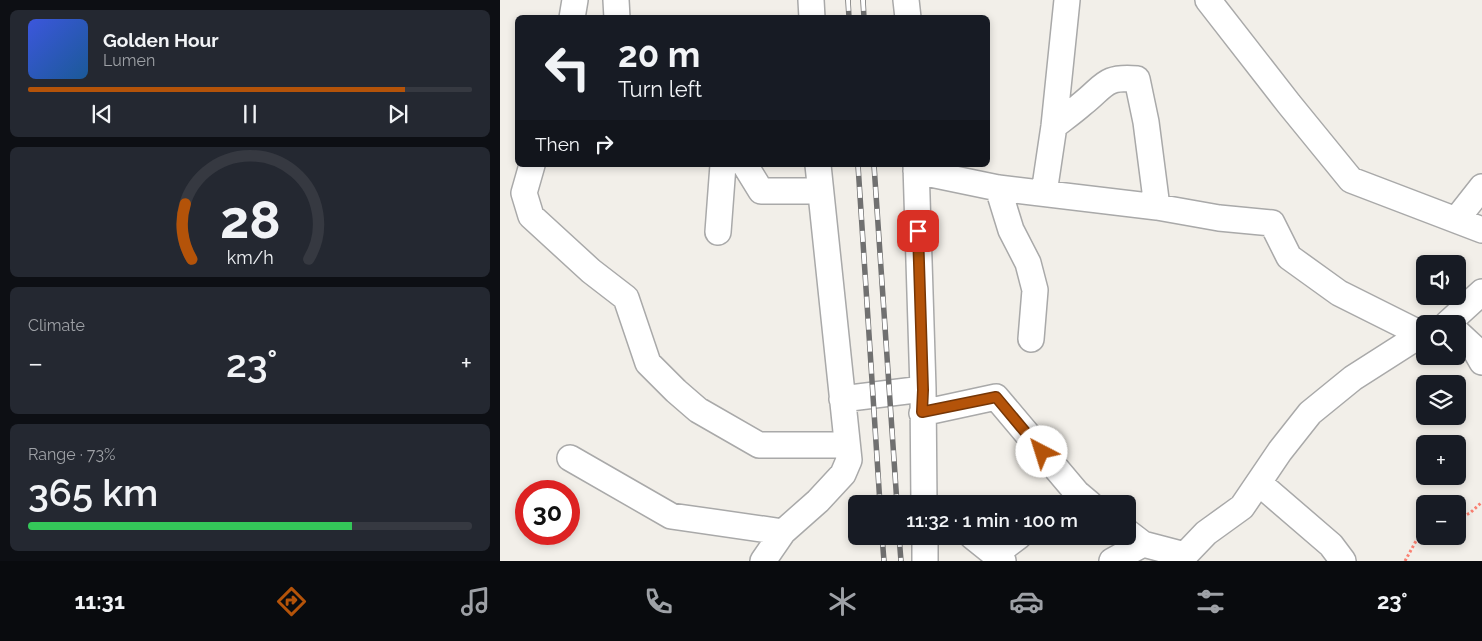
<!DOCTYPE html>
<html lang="en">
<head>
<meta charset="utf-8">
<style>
	:root { --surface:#171b24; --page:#242831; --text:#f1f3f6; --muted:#9ea1a6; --line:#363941; --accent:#b45309 }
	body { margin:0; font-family:Raleway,sans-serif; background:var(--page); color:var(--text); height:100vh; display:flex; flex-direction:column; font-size:19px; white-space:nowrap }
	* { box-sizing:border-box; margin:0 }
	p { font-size:16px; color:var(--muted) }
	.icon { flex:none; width:28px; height:28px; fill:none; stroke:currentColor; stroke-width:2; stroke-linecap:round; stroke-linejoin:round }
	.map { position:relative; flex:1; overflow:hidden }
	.sheet { display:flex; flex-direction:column; gap:10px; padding:10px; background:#0d0f14; width:500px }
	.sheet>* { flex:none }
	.guide { position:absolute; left:15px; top:15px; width:475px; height:152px; border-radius:8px; box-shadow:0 2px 8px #0003; background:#171b24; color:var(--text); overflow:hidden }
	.fabs { position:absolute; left:916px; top:255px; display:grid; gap:10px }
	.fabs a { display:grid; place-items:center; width:50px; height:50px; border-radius:8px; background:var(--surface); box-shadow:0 2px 8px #0003; font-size:25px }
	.speed { position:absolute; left:15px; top:480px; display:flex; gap:10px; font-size:25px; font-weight:700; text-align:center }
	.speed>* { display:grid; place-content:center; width:65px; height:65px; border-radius:50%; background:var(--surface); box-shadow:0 2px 8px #0003; line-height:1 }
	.speed .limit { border:8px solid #d22; background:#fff; color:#111 }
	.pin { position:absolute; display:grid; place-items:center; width:42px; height:42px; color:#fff; margin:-21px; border-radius:10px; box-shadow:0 2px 8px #0006 }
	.me { position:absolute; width:55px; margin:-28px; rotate:320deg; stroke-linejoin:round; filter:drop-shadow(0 0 4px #0008) }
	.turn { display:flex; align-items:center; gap:18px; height:105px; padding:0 20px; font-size:22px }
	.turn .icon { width:65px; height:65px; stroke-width:2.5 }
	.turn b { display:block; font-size:35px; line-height:42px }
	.then { display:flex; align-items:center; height:48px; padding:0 20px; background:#0003; gap:10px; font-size:19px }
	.big { font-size:38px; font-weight:600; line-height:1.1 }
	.sheet .widget { flex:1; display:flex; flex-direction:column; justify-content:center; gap:8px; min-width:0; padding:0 18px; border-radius:8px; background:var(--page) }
	.sheet .dial { align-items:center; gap:0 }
	.dial svg { height:130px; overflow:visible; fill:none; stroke:var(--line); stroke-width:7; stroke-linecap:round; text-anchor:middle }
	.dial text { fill:var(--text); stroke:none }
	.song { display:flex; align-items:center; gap:15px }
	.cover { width:60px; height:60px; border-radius:8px; background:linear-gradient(135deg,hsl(230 70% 55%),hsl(210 70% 35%)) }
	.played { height:5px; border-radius:2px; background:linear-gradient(90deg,var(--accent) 85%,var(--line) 85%) }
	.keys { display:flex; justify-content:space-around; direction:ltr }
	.heat { display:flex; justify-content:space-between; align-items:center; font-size:28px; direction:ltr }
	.charge { height:8px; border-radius:4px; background:linear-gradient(90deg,#34c759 73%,var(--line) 0) }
	.trip { position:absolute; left:348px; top:495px; width:288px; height:50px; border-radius:8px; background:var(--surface); box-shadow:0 2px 8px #0003; font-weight:600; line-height:50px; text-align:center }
	.tab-bar { display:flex; height:80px; justify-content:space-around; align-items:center; background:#090b0e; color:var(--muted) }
	.tab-bar .icon { width:35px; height:35px }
	.tab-bar .active { color:var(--accent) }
	.tab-bar b { font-size:22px; color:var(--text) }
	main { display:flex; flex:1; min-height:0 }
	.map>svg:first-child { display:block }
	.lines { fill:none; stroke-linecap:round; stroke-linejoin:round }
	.minor-casing { stroke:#a9a9a9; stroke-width:28 }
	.path { stroke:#fa8072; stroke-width:3; stroke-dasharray:2.5 2.5; stroke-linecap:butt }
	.minor { stroke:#fff; stroke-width:25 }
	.rail-casing { stroke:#707070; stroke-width:5.5 }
	.rail { stroke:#fff; stroke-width:4; stroke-dasharray:11; stroke-linecap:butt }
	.route-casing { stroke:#753606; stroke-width:12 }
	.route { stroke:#b45309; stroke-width:9 }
</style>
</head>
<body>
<main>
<section class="sheet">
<div class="widget">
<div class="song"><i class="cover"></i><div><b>Golden Hour</b><p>Lumen</p></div></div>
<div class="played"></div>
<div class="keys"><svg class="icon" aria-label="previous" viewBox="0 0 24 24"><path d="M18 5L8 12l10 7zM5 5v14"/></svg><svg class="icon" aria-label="pause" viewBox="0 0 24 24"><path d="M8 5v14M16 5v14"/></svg><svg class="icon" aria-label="next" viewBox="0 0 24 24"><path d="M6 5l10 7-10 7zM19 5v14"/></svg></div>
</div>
<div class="widget dial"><svg viewBox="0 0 100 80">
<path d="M14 69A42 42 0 1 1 86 69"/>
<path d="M14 69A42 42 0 0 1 10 35" stroke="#b45309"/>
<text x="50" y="56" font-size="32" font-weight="700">28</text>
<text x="50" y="72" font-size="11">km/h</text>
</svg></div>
<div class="widget"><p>Climate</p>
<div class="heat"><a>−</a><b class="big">23°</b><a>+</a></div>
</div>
<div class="widget"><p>Range · 73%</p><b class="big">365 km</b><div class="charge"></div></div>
</section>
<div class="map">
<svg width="982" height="561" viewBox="0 0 982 561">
	<rect width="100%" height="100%" fill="#f2efe9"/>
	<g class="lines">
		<!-- minor casing -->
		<g class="minor-casing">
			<path id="minor" d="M116,0l1,18
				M311,0l1,18
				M406,0l2,18
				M708,0l81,104 62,76 131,50
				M72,18l3,-18
				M554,126c9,-7 19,-14 28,-22 23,-18 22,-28 55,-25l9,43 11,85
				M32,165l-8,28 7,23 60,55 35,27 22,65 28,28 22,19 61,35h88
				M245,165l16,26h59
				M416,165l7,224 1,115
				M416,171l82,17 159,19 62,11 53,5 17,34 50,36 82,41
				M498,188l13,42 17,33 7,27 -4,49
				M544,193l10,-67 13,-126
				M956,220l26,-33
				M218,232l5,-67
				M947,324l35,-32
				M958,333l16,15 8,14
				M342,399l81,-10
				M422,413l74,-16 81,96 13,11
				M70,458l101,58 112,16
				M759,483l72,62 12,16
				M626,531l17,13 42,11
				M425,536v25
				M472,536l31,25
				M494,555l25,-19
				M263,561l20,-29 35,-31 25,-27 6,-14 -31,-295
				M612,561l31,-17
				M683,561l2,-6 21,-22 36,-26 38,-56 30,-38 43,-35 72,-46"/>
		</g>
		<!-- path -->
		<path class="path" d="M958,519l12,-6 12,-11
			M905,561l11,-20 9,-5"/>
		<!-- minor -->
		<use href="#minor" class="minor"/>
		<!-- rail casing -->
		<g class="rail-casing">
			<path id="rail" d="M348,0l1,18
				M363,0l1,18
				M358,165l22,339
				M374,165l23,339
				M382,536l2,25
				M399,536l2,25"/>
		</g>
		<!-- rail -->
		<use href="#rail" class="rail"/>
	</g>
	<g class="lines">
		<!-- route casing -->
		<g class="route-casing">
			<path id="route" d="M418,231l5,159 -1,22 74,-15 46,55"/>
		</g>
		<!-- route -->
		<use href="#route" class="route"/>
	</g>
</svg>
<div class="fabs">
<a><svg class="icon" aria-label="sound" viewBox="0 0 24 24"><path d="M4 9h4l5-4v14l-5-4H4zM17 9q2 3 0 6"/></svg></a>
<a><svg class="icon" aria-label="search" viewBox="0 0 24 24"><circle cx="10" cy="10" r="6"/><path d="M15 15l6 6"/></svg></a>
<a><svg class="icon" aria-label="layers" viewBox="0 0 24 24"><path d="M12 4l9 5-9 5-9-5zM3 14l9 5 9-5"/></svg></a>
<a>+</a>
<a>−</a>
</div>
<div class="speed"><div class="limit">30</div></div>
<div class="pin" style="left:418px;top:231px;background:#d93025"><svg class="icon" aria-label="arrive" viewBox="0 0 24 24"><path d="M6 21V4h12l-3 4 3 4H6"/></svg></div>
<svg class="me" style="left:542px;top:452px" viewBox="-20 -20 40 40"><circle r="19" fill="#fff"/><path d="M0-13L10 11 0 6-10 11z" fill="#b45309"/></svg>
<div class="trip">11:32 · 1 min · 100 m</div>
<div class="guide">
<div class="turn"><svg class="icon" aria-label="left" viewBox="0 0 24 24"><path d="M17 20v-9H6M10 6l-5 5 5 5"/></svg><div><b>20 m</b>Turn left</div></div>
<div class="then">Then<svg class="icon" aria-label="right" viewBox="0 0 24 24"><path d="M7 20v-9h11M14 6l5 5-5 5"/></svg></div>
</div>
</div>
</main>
<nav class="tab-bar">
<b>11:31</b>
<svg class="icon active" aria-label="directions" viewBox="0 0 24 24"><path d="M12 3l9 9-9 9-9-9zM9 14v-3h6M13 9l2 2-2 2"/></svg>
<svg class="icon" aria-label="music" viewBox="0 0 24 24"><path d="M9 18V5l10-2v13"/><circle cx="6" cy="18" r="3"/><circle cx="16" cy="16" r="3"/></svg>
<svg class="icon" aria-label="phone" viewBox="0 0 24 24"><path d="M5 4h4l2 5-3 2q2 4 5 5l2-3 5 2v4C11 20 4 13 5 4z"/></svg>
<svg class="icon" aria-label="climate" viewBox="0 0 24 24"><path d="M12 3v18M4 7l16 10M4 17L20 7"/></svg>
<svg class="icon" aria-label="car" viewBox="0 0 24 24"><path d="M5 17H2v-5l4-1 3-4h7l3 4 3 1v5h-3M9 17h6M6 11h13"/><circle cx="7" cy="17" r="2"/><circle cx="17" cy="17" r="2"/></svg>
<svg class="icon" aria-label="filters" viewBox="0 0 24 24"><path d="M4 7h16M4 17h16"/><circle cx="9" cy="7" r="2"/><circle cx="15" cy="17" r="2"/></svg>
<b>23°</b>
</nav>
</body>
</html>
